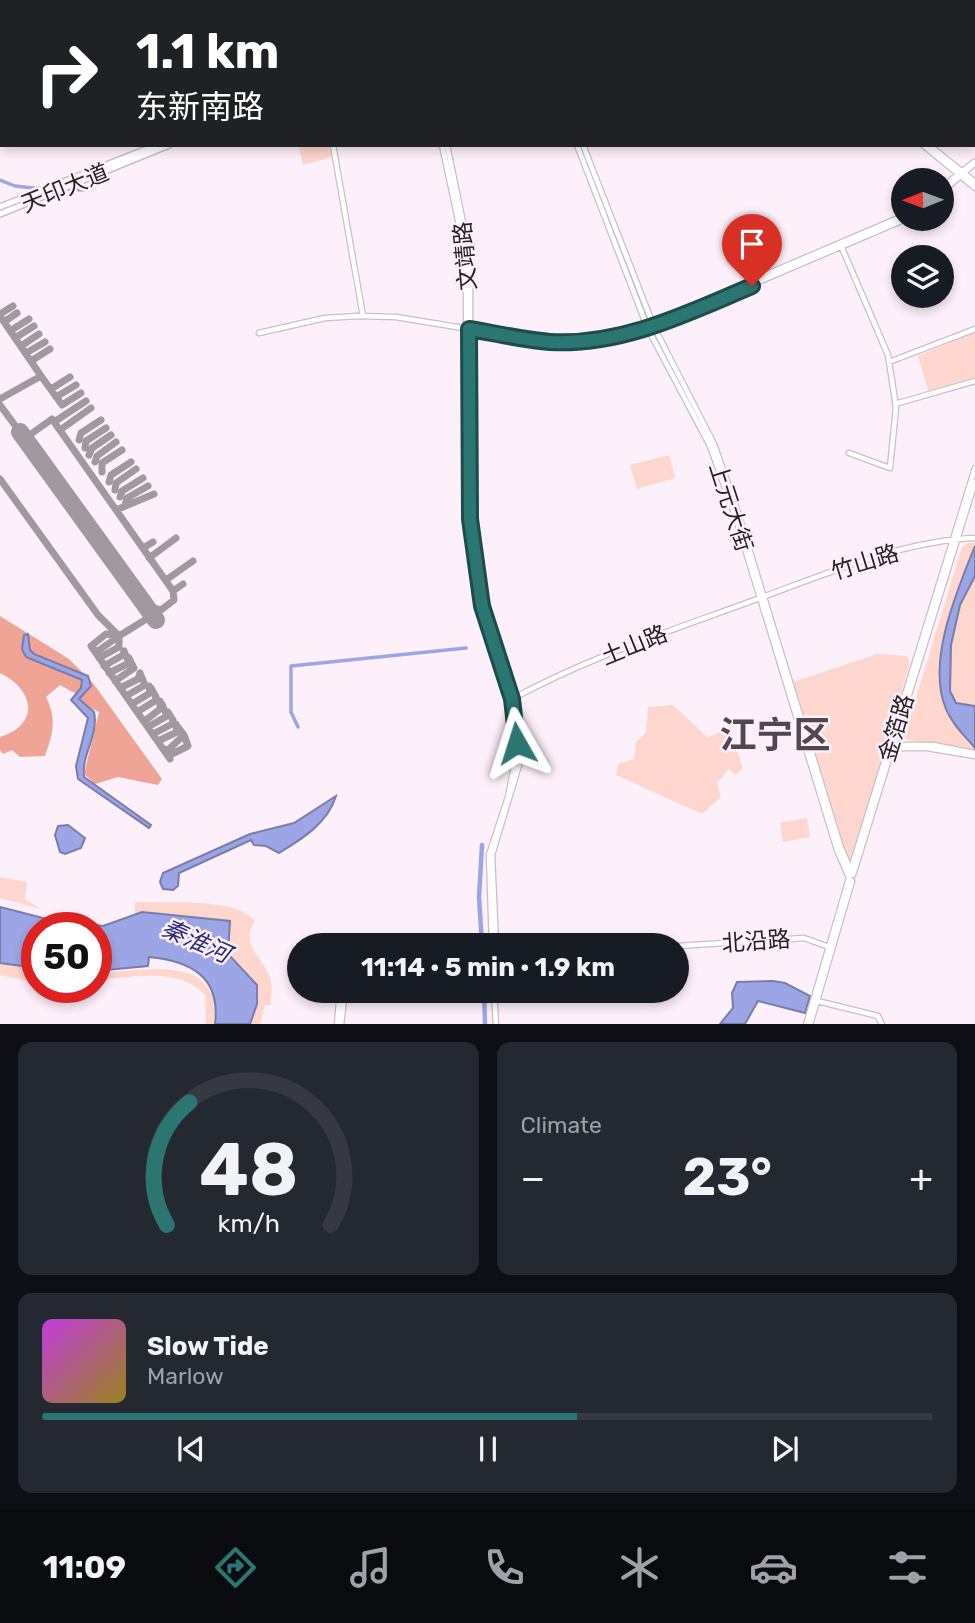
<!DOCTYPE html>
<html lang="en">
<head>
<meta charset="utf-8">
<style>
	:root { --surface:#171b24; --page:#242831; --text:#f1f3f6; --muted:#9ea1a6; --line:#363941; --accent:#2b7573 }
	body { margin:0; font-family:Rubik,"Noto Sans SC",sans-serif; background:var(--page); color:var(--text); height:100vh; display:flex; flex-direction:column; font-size:26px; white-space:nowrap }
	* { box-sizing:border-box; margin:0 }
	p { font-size:23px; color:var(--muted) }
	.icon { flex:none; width:38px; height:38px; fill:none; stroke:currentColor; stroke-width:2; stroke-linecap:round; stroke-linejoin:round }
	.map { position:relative; height:1024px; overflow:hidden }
	.sheet { display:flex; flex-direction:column; gap:18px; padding:18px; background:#0d0f14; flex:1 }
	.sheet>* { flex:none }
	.top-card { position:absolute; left:0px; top:0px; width:976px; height:147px; box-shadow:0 4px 10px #0003; background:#202124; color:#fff; overflow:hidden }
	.needle { width:46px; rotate:269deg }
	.fabs { position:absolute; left:891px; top:168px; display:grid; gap:14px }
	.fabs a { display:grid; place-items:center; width:63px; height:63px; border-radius:50%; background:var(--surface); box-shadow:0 4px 10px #0003; font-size:35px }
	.speed { position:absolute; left:21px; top:912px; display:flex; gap:14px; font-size:35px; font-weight:700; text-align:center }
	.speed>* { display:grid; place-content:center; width:91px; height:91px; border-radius:50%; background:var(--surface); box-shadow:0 4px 10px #0003; line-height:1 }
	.speed .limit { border:10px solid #d22; background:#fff; color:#111 }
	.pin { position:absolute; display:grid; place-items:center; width:60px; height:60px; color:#fff; margin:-72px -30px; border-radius:50% 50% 50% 0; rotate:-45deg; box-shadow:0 0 7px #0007 }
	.pin .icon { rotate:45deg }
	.me { position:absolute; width:77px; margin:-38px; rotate:354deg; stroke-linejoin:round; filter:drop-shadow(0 0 5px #0008) }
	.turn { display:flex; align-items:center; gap:24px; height:147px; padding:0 21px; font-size:32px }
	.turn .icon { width:91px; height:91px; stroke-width:2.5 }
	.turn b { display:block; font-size:49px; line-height:60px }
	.big { font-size:52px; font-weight:700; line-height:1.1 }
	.sheet .widget { flex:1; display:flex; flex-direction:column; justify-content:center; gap:10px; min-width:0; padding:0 24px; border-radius:14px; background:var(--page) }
	.sheet .dial { align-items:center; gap:0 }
	.dial svg { height:182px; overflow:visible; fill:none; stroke:var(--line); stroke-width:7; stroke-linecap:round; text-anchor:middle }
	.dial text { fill:var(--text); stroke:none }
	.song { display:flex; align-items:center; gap:21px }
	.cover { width:84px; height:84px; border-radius:10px; background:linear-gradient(135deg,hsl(290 70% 55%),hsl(50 70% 35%)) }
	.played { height:7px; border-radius:4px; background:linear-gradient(90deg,var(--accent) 60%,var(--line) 60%) }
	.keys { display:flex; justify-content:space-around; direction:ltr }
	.heat { display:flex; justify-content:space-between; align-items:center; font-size:38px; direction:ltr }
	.sheet .tiles { flex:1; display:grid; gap:18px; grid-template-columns:1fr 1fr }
	.widget:last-child { grid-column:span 2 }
	.trip { position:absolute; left:287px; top:933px; width:402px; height:70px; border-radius:35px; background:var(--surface); box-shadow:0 4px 10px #0003; font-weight:700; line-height:70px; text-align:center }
	.menu { display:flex; height:112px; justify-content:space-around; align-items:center; background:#090b0e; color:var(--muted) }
	.menu .icon { width:49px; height:49px }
	.menu .current { color:var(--accent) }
	.menu b { font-size:32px; color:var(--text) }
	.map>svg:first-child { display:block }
	.green { fill:#ffd6ce }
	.forest { fill:#f0a495 }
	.water { fill:#9ca5e5; stroke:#797dab; stroke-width:2 }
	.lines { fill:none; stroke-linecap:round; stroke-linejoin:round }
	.canal { stroke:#9ca5e5; stroke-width:3.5 }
	.river { stroke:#9ca5e5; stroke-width:4.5 }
	.taxiway { stroke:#a2989f; stroke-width:7 }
	.runway { stroke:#a2989f; stroke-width:18 }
	.secondary-casing { stroke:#cbbec8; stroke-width:7 }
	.primary-casing { stroke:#cbbec8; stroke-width:8 }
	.secondary { stroke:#fff; stroke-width:4.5 }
	.primary { stroke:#fff; stroke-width:5 }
	.route-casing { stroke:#1c4c4b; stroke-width:18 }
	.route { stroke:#2b7573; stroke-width:12 }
	.labels { text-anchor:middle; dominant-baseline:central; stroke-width:5; stroke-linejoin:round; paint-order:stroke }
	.street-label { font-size:23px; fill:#262124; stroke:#fef0fa }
	.water-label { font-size:24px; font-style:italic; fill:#2c2c76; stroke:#fef0fa }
	.town-label { font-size:37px; font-weight:bold; fill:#524750; stroke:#fef0fa }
</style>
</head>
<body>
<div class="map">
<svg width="975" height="1025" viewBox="0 0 975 1025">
	<rect width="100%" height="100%" fill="#fef0fa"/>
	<!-- green -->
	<path class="green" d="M298,145h32l2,12 -29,8z
		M975,332v47l-46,14 -11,-37z
		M669,455l6,23 -38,11 -7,-24z
		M968,543h7v207l-68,-10 -3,-3 58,-190z
		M877,654l30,2 3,7 -59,199 -8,-14 -50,-166z
		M673,705l35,33 21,-11 14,42 -8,6 -6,-6 -12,14 4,14 -19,17 -86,-39 2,-11 16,-5 2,-17 10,-9 2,-26z
		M807,818l3,19 -27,5 -3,-19z
		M0,877l27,5 -2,17 16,10 -41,-11z
		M135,902c32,2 99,-6 120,19 -16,23 7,35 15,56 3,8 1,19 1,28h-6l-5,19h-54l-1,-29c-27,-29 -74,-17 -109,-15v-6c26,-3 82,-12 104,5 5,5 9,12 14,17l14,-42 2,-33 -88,-8 -7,3z
		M0,961l37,10v7l-8,3 -29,-6z"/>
	<!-- forest -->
	<path class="forest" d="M0,616l69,43 24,24 69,96 -4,6 -40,-8 -23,7 -11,-10 15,-62 -20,-9 1,-7 -20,-11 -14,12c11,22 7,36 -1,59l-25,1 -8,-7 -9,4 -3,-4v-13c40,-12 35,-47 0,-64z"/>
	<!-- water -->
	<path class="water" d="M975,546v30l-15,29 -9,40 -1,46 6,12 19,3v42c-10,-12 -23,-24 -29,-39 -20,-47 11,-118 29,-163z
		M28,634l2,16 4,4 54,22 3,10 -12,13 15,13c5,23 -13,43 -10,65l67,48 -2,3 -71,-49 -2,-13 12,-48 -17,-18 10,-12 1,-8 -56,-23 -4,-8 2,-14z
		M336,796c-8,27 -34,43 -57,57l-13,-7 -12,-1 -3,-5 -72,33 -1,13 -5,4 -10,-1 -3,-7 3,-9 87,-39 44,-11z
		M68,825l17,13 -4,10 -16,6 -5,-2 -5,-17 3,-9z
		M0,907l43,11 60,8 39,-14 88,9 -2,33 29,31v19l-7,20h-35c6,-47 -24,-63 -66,-67l-1,9 -52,5v-43h-59v40l-37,-5z
		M773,981l12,2 25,13 -5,17 -47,-12 -13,23h-25l13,-16 -1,-15 5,-11z"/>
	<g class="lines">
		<!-- canal -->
		<path class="canal" d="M0,180l15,6 27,3
			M64,189l20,1
			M298,727l-7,-15v-46l175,-18"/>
		<!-- river -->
		<path class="river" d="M482,845l-3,52 3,48
			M484,990l1,35"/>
		<!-- taxiway -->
		<path class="taxiway" d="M0,314l13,-8
			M0,316l41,60
			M4,322l13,-9
			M10,331l19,-12
			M15,338l19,-12
			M21,346l18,-12
			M26,353l19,-11
			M31,361l19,-12
			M51,389l19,-12
			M56,397l20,-12
			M0,399l41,-23 21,29 19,-12
			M0,405l20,27
			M54,422l32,-21
			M60,430l31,-22
			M24,439l28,-20 121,172 1,9 -13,10 -15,-4
			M79,440l2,-7 20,-13
			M85,448l1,-7 20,-13
			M89,455l3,-7 19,-13
			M95,462l2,-6 19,-14
			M102,472v-9l20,-13
			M0,479l98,136 21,21v11l-20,11
			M109,482l2,-7 20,-13
			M115,490l1,-7 20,-14
			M120,497l2,-6 21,-13
			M125,505l2,-7 21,-12
			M116,510l38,-16
			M143,548l10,-6
			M149,558l27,-20
			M166,580l27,-19
			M173,591l10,-7
			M148,618l-29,18 -13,-2 -15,12 79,113
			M93,649l5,2 21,-15
			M104,666l19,-11 1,-4
			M109,673l20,-10 -5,-12
			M115,681l19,-13 -5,-10
			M120,688l18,-9 2,-6
			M126,696l19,-11 -5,-12
			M132,704l18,-11 -1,-7
			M137,712l18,-11 1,-4 -5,-9
			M142,719l4,1 14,-11v-8
			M148,727l19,-11 -5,-12
			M153,734l19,-10 1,-4 -5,-8
			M158,741l19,-9 -1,-8
			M164,749l4,1 16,-15 -6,-8
			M168,756l20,-10 -4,-11"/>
		<!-- runway -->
		<path class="runway" d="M20,432l136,188"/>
		<!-- secondary casing -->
		<g class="secondary-casing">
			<path id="secondary" d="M304,0v2
				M388,0v2
				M393,0l1,2
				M540,0v2
				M545,0v2
				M667,0l3,2
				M676,0l2,2
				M171,2l3,-2
				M0,76h2
				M333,145l30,171
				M442,145l20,94 4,35 1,245 11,87 29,93 7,67 -6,31 -19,58 3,90
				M447,145l19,92 4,36v246l12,86 30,94 7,66 -27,90 4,90
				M577,145l71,184 62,117 25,70 102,334 14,32
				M583,145l71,182 60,117 25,72 102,332 12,27
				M923,145l52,43
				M929,145l46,37
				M942,187l32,-25
				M942,192l33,-29
				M842,248l46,107 8,52 -6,61 -41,-15
				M650,324l253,-108
				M259,333l66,-15 33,-2 38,1 153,25 35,-1 64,-12 258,-110
				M889,362l86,-33
				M895,404l80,-23
				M512,699c79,-43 164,-70 248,-101 69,-25 141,-57 215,-60
				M893,745h40l42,8
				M893,748h34l48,8
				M851,869l124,-401
				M854,872l121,-390
				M677,946l127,-8 28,10
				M494,990l2,35
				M817,1001l61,15 4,9
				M337,1025l3,-35
				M341,1025l4,-35
				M806,1025l43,-147
				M810,1025l42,-144"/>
		</g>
		<!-- primary casing -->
		<g class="primary-casing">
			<path id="primary" d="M149,0l1,2
				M156,0l1,2
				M756,2l3,-2
				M769,2l4,-2
				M0,207l157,-62
				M0,214l169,-69"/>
		</g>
		<!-- secondary -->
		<use href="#secondary" class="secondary"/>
		<!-- primary -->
		<use href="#primary" class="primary"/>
	</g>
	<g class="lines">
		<!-- route casing -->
		<g class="route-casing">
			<path id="route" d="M517,743l-5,-44 -30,-93 -12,-87 -1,-190c26,4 54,11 81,13 72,4 138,-29 202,-56"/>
		</g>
		<!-- route -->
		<use href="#route" class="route"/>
	</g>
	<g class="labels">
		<!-- street labels -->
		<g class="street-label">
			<text transform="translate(65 188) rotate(-22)">天印大道</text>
			<text transform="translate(465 256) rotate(-95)">文靖路</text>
			<text transform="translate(731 507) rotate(72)">上元大街</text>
			<text transform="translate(865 562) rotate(-17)">竹山路</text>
			<text transform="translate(634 645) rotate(-22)">土山路</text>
			<text transform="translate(896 728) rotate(-73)">金箔路</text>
			<text transform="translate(756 941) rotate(-4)">北沿路</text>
		</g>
		<!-- water labels -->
		<g class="water-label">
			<text transform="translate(196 941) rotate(24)">秦淮河</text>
		</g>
		<!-- town labels -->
		<g class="town-label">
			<text x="775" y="735">江宁区</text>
		</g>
	</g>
</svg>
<div class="fabs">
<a><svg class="needle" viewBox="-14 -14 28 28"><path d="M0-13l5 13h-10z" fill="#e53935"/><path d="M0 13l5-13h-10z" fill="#9ea1a6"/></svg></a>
<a><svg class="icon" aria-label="layers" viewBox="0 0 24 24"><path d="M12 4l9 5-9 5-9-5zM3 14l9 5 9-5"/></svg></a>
</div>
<div class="speed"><div class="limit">50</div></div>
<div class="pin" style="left:752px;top:286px;background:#d93025"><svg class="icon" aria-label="arrive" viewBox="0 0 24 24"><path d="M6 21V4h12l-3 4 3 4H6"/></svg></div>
<svg class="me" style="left:517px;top:743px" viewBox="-20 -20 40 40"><path d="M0-17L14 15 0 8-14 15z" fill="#2b7573" stroke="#fff" stroke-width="4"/></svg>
<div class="trip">11:14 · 5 min · 1.9 km</div>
<div class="top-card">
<div class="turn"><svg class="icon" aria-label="right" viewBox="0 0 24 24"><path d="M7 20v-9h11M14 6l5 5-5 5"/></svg><div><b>1.1 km</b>东新南路</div></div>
</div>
</div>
<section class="sheet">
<div class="tiles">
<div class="widget dial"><svg viewBox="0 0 100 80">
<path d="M14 69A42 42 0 1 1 86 69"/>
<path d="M14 69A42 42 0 0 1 24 15" stroke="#2b7573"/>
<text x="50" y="56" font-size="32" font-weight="700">48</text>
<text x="50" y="72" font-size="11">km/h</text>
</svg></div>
<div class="widget"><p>Climate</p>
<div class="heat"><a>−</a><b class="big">23°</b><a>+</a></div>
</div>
<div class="widget">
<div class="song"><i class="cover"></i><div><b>Slow Tide</b><p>Marlow</p></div></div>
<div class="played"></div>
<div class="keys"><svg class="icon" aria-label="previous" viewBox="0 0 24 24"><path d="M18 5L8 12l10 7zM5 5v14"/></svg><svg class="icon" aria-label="pause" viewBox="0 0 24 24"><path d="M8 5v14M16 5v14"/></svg><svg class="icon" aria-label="next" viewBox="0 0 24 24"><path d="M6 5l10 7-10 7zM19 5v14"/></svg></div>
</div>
</div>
</section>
<nav class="menu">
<b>11:09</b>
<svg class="icon current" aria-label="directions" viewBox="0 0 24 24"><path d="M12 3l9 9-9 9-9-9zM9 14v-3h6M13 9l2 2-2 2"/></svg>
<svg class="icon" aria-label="music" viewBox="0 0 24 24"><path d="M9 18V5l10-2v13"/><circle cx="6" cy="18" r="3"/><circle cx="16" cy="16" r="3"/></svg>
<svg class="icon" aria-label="phone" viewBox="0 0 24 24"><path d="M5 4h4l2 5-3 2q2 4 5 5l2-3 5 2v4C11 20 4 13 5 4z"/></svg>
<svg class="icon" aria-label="climate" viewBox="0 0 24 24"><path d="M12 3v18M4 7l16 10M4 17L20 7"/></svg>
<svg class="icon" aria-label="car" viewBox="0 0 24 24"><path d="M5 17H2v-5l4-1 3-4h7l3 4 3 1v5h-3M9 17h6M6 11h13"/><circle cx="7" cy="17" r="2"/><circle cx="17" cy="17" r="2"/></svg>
<svg class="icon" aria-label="filters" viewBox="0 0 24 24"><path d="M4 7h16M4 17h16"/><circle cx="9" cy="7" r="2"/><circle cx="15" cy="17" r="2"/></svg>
</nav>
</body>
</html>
